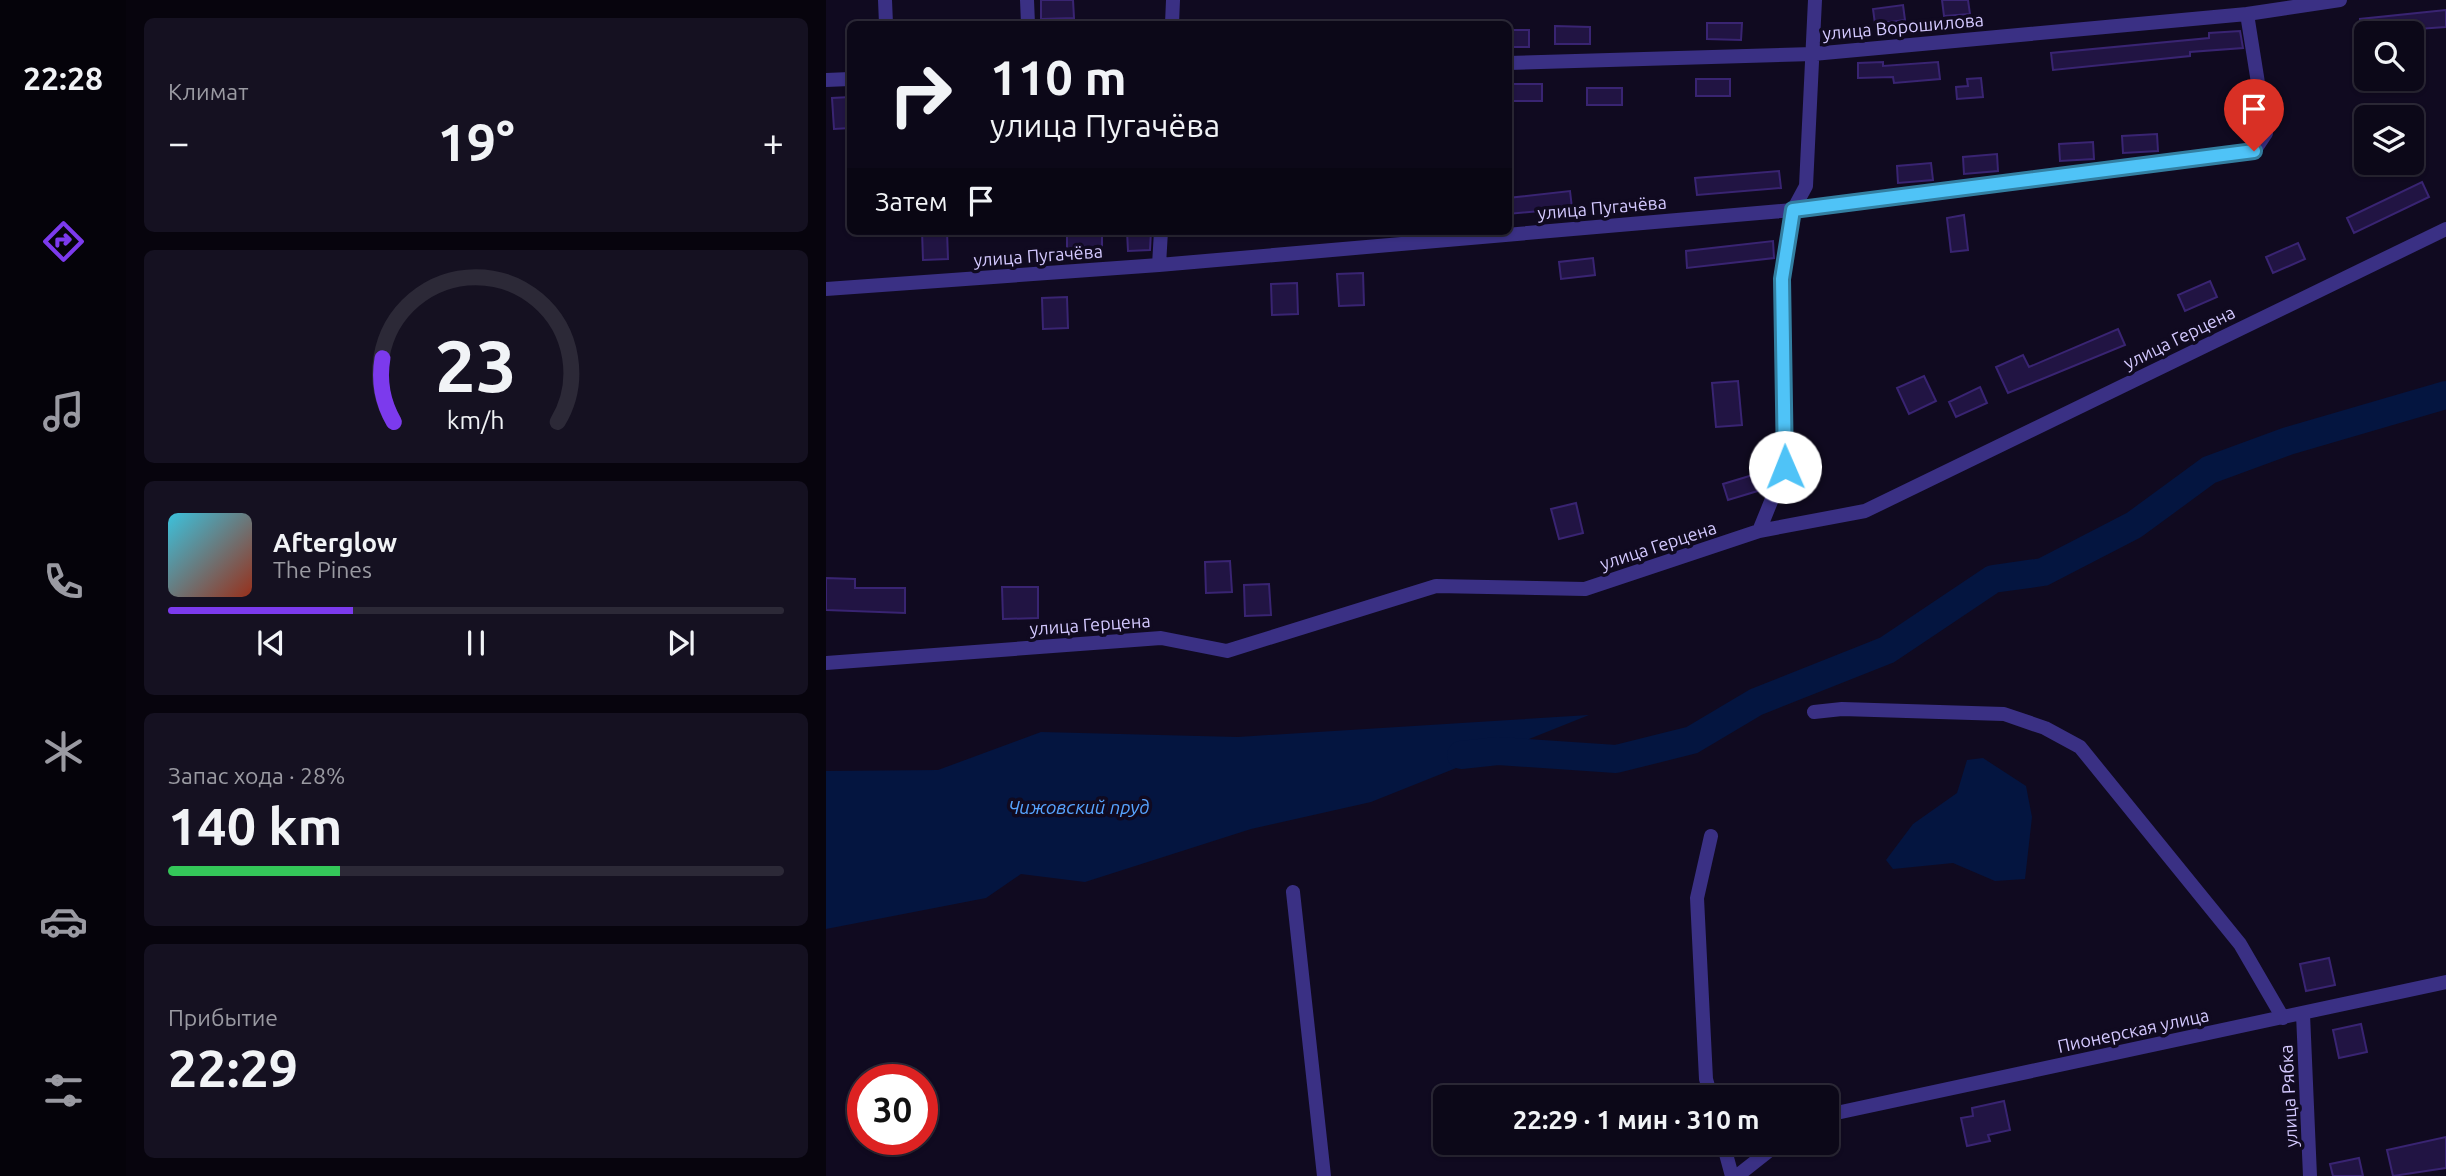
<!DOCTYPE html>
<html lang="ru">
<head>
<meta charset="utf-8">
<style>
	:root { --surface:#0c0818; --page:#151121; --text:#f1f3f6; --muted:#9a9aa2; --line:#2c2937; --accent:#7c3aed }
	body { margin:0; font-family:Ubuntu,sans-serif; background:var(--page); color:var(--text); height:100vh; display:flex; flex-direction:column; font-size:26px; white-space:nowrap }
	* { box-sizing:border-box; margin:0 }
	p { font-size:23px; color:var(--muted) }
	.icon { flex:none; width:38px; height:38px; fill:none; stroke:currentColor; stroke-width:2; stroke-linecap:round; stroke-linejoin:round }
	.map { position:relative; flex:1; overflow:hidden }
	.panel { display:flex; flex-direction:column; gap:18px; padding:18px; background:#07040d; width:700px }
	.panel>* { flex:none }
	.hud { position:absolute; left:21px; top:21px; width:665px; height:214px; border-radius:10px; box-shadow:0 2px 5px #0004,0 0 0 2px var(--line); background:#0c0818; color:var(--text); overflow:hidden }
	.tools { position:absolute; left:1528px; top:21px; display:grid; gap:14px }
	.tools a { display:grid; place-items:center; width:70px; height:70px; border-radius:10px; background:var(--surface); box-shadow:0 2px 5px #0004,0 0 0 2px var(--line); font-size:35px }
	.speed { position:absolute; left:21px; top:1064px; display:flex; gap:14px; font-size:35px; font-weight:700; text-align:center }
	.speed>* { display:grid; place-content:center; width:91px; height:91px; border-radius:50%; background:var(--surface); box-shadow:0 2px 5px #0004,0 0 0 2px var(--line); line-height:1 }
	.speed .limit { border:10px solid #d22; background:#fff; color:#111 }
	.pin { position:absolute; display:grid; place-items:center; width:60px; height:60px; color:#fff; margin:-72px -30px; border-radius:50% 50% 50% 0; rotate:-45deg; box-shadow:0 0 7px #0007 }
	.pin .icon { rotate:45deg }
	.me { position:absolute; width:77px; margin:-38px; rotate:359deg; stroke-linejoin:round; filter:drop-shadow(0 0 5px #0008) }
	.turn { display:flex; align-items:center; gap:24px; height:147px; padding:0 28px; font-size:32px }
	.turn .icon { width:91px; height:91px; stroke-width:2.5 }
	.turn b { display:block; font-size:49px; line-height:60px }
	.then { display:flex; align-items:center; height:66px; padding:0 28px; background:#0003; gap:14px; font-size:26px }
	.big { font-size:52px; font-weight:600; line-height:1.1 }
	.panel .widget { flex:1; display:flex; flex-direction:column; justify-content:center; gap:10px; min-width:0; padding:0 24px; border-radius:10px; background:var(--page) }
	.panel .dial { align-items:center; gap:0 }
	.dial svg { height:182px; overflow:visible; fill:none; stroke:var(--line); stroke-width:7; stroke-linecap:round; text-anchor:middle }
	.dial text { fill:var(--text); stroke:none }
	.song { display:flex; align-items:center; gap:21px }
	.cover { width:84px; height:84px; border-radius:10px; background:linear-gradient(135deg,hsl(190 70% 55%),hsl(10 70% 35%)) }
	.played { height:7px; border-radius:4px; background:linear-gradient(90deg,var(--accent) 30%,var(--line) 30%) }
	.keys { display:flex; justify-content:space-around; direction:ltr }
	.heat { display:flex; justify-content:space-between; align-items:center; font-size:38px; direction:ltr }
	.charge { height:10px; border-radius:5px; background:linear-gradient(90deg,#34c759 28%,var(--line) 0) }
	.trip { position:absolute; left:607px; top:1085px; width:406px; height:70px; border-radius:10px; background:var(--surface); box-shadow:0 2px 5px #0004,0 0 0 2px var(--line); font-weight:600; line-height:70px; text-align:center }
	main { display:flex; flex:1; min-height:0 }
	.menu { display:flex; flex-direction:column; width:126px; justify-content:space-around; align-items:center; background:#05030a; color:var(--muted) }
	.menu .icon { width:49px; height:49px }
	.menu .current { color:var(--accent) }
	.menu b { font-size:32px; color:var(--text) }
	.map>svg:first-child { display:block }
	.water { fill:#041540 }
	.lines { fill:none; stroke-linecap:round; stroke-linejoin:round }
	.river { stroke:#041540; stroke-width:28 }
	.building { fill:#211443; stroke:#392472; stroke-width:2 }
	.minor { stroke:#3a3084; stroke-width:14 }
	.route-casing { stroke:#337fa1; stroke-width:18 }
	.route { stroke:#4fc3f7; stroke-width:12 }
	.labels { text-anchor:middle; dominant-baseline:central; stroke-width:7; stroke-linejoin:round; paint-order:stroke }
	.street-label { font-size:18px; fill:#d4c9ff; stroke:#100a20 }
	.water-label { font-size:19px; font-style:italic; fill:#57a4ff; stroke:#100a20 }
</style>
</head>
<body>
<main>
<nav class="menu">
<b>22:28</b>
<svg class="icon current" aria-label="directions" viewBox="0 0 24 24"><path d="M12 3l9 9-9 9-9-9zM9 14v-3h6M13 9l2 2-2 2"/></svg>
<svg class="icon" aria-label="music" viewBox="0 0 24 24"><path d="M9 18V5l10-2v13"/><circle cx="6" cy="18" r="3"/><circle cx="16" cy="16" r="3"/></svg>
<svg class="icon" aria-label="phone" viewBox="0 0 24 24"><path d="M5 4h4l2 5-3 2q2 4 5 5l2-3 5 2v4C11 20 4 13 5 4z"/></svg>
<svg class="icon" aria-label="climate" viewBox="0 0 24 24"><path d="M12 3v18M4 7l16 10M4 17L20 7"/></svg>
<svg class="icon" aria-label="car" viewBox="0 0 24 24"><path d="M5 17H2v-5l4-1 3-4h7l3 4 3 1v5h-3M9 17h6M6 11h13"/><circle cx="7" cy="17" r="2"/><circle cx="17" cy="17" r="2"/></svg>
<svg class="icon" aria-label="filters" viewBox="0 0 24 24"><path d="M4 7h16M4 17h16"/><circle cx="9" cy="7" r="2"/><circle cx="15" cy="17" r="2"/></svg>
</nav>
<section class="panel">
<div class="widget"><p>Климат</p>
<div class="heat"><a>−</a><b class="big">19°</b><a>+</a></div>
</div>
<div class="widget dial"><svg viewBox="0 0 100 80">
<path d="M14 69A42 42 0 1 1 86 69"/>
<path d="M14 69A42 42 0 0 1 9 41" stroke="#7c3aed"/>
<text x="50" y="56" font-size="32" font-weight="700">23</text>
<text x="50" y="72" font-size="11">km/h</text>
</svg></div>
<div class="widget">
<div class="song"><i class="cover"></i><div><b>Afterglow</b><p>The Pines</p></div></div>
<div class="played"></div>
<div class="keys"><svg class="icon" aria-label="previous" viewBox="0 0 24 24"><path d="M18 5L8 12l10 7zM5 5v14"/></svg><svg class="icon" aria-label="pause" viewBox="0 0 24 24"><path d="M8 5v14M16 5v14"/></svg><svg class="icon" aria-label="next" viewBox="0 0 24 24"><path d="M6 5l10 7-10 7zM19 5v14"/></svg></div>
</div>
<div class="widget"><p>Запас хода · 28%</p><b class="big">140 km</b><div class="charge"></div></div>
<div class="widget"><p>Прибытие</p><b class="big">22:29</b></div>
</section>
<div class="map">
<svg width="1620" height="1176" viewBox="0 0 1620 1176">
	<rect width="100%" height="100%" fill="#100a20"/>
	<!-- water -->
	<path class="water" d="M763,715l-218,87 -120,27 -166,53 -64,-8 -35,24 -160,31v-158l112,-1 103,-38 197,5z
		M1157,758l43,28 6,31 -7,62 -30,2 -42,-18 -60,6 -7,-9 27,-36 44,-31 10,-33z"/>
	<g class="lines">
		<!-- river -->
		<path class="river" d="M635,755l37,-4 118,8 76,-19 64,-38 131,-52 106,-71 50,-7 91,-47 75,-55 79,-29 158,-46"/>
	</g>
	<!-- building -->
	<path class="building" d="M215,0h32l1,18 -33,1z
		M1116,0h26l2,14 -26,2z
		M1077,5l2,15 -30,4 -2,-15z
		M1620,10v17l-85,6 -1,-14z
		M881,23h35l-1,17 -34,-1z
		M729,26l35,1v17h-35z
		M682,30h21v17h-21z
		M1414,31l3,17 -53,4v4l-137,14 -2,-17 158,-15v-5z
		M1057,62v4l55,-4 2,17 -46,4 -1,-6 -35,1v-15z
		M1155,78l2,19 -26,2 -1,-12 12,-1 -1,-7z
		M870,79h34v17h-34z
		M682,84h34v17h-34z
		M761,88h35v17h-35z
		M24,97v31l-16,1 -2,-31z
		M1331,134l1,17 -35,2 -1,-17z
		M1267,142l1,17 -34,2 -1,-17z
		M1171,154l1,17 -34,3 -1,-17z
		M1105,163l2,17 -35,3 -1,-17z
		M953,171l2,17 -84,7 -2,-17z
		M1596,182l7,15 -75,36 -7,-15z
		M744,191l2,17 -64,6v-16z
		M1138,215l4,35 -17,2 -4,-34z
		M96,231h25l1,28 -25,1z
		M301,231h24l-1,19 -22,1z
		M241,233h35v17h-35z
		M947,241l1,17 -87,10 -1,-17z
		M1472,243l7,16 -32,14 -7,-16z
		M767,258l2,17 -34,4 -2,-17z
		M537,273l1,32 -25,1 -2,-32z
		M1384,281l7,16 -32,14 -7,-16z
		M471,283l1,31 -26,1 -1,-31z
		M241,297l1,31 -25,1 -1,-31z
		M1292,329l7,16 -117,48 -12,-26 27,-12 6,12z
		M1098,376l12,25 -27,13 -12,-26z
		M912,381l4,44 -26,2 -4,-44z
		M1154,387l7,16 -31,14 -7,-15z
		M930,474l5,16 -33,10 -5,-16z
		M750,503l7,30 -24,6 -8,-30z
		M404,561l2,31 -26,1 -1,-31z
		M0,578l29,1v9h50v25l-79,-3z
		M443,584l2,31 -26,1 -1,-31z
		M176,587h36v31l-35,1z
		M1503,958l6,27 -29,6 -6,-27z
		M1535,1024l6,28 -28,6 -6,-28z
		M1178,1101l6,29 -22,5 2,6 -23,5 -6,-28 12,-2 -1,-8z
		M1620,1137v31l-53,8 -6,-26z
		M1533,1158l4,18h-30l-3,-12z"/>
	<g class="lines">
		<!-- minor -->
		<path class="minor" d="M59,0l1,24
			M201,0l1,24
			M346,24l1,-24
			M682,63l305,-9 434,-40 93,-14
			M0,80l24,-1
			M333,265l2,-34
			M0,289l333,-24 634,-55 461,-59 12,-18 -19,-119
			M933,531l26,-64 -3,-188 11,-69 13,-24 9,-186
			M0,663l335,-25 66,13 209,-65 149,3 174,-58 106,-20 581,-282
			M988,712l28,-3 162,5 41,14 35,19 160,197 43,74
			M885,836l-14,62 9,181 5,18
			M467,892l31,284
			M1477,1014l7,162
			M1001,1115l619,-133
			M897,1143l9,33
			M911,1176l42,-33"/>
	</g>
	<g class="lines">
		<!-- route casing -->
		<g class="route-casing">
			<path id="route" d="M959,467l-3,-188 11,-69 461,-59"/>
		</g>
		<!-- route -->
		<use href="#route" class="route"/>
	</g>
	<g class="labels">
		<!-- street labels -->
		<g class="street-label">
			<text transform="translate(1077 26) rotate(-5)">улица Ворошилова</text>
			<text transform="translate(776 207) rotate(-5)">улица Пугачёва</text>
			<text transform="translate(212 255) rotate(-4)">улица Пугачёва</text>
			<text transform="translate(1353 337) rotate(-26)">улица Герцена</text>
			<text transform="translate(832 545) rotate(-18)">улица Герцена</text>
			<text transform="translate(264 624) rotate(-4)">улица Герцена</text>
			<text transform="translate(1307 1030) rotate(-12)">Пионерская улица</text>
			<text transform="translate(1462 1096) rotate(-93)">улица Рябка</text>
		</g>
		<!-- water labels -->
		<g class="water-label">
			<text x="253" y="807">Чижовский пруд</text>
		</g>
	</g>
</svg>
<div class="tools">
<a><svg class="icon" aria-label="search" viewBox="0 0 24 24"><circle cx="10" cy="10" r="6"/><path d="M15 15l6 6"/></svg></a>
<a><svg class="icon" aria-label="layers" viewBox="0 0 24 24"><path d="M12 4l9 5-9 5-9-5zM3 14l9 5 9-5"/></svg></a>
</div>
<div class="speed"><div class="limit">30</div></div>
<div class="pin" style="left:1428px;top:151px;background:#d93025"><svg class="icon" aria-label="arrive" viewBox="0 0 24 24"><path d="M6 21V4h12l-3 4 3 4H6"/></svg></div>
<svg class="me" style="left:959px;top:467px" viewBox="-20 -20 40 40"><circle r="19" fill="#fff"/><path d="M0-13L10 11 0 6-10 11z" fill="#4fc3f7"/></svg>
<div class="trip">22:29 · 1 мин · 310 m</div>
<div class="hud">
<div class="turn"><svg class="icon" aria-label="right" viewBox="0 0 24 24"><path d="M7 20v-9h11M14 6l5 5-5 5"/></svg><div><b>110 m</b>улица Пугачёва</div></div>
<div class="then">Затем<svg class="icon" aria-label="arrive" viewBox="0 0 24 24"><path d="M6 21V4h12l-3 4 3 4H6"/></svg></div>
</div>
</div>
</main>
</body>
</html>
